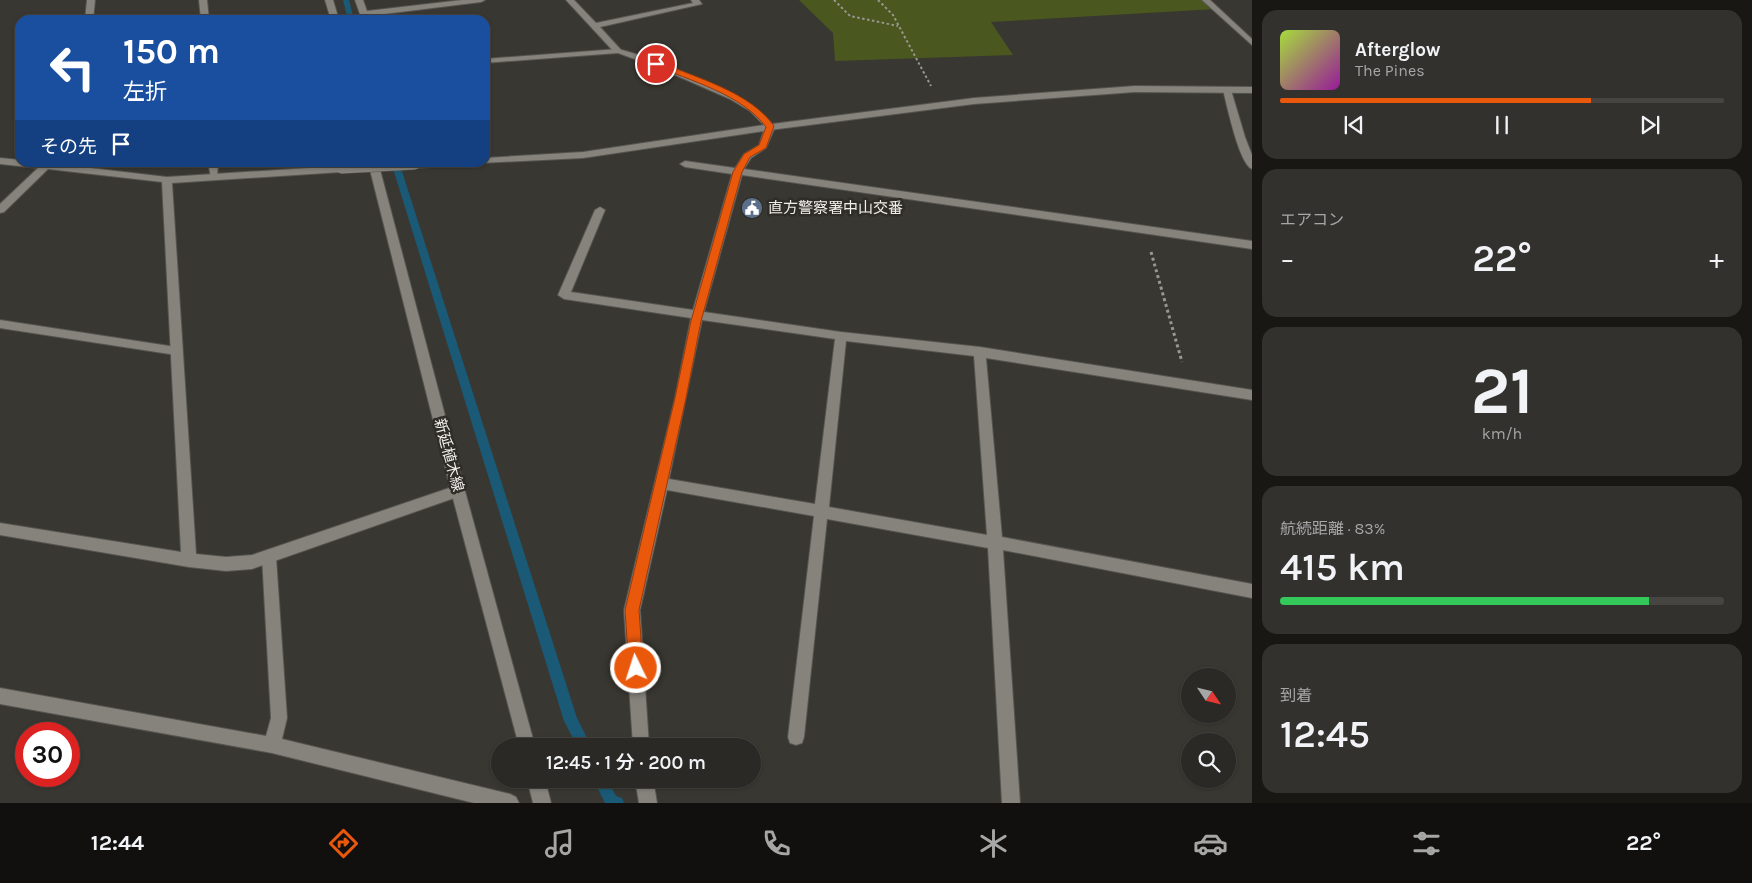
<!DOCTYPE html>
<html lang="ja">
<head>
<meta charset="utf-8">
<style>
	:root { --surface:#2b2925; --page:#33312d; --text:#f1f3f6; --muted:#a6a6a7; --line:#474542; --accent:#ea580c }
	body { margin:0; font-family:Karla,"Noto Sans JP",sans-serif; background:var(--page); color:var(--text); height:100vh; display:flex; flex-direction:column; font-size:19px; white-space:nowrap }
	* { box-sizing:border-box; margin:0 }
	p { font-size:16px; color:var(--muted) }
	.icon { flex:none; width:28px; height:28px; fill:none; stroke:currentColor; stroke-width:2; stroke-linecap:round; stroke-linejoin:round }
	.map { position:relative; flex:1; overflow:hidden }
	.drawer { display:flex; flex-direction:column; gap:10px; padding:10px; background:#181714; width:500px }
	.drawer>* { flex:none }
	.hud { position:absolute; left:15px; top:15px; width:475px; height:152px; border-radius:15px; box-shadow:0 1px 4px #0004,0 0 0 1px var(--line); background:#1a4fa0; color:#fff; overflow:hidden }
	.needle { width:32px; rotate:125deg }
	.tools { position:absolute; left:1181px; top:668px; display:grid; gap:10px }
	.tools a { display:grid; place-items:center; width:55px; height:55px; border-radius:50%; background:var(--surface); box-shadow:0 1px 4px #0004,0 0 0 1px var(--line); font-size:25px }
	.speed { position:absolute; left:15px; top:722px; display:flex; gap:10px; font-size:25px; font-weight:700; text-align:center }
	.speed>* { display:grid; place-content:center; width:65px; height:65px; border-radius:50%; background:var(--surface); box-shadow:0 1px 4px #0004,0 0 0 1px var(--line); line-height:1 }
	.speed .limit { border:8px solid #d22; background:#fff; color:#111 }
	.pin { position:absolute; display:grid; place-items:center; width:42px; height:42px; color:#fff; margin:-21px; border:2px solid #fff; border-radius:50%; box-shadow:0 1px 5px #0007 }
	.me { position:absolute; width:55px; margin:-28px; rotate:356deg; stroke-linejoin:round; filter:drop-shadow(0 0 4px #0008) }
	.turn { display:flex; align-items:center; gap:18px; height:105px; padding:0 25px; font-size:22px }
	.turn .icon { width:65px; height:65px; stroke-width:2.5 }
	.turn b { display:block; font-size:35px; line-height:42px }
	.then { display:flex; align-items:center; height:48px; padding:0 25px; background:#0003; gap:10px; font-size:19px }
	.big { font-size:38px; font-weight:600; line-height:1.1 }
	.drawer .tile { flex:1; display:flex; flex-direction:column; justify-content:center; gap:8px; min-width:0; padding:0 18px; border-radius:15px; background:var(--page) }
	.drawer .dial { align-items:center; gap:0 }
	.dial b { font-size:65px; line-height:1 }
	.song { display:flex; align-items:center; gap:15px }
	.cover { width:60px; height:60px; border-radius:8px; background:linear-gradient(135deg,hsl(80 70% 55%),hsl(300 70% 35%)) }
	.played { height:5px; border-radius:2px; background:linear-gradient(90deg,var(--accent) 70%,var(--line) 70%) }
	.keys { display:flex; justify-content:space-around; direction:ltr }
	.heat { display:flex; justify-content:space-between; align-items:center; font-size:28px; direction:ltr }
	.charge { height:8px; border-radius:4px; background:linear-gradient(90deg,#34c759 83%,var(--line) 0) }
	.trip { position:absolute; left:491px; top:738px; width:270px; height:50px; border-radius:25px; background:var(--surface); box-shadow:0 1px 4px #0004,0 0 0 1px var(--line); font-weight:600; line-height:50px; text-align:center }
	.tabs { display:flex; height:80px; justify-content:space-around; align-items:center; background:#11100f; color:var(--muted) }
	.tabs .icon { width:35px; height:35px }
	.tabs .current { color:var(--accent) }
	.tabs b { font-size:22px; color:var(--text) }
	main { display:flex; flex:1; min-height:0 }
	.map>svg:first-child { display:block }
	.green { fill:#4a571e }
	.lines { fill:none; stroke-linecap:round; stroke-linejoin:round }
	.stream { fill:#1a5a76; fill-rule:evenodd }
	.minor-casing { stroke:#565450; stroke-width:2 }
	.tertiary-casing { stroke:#565450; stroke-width:2 }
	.secondary-casing { stroke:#565450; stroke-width:2 }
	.path-far1 { stroke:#999793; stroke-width:2; stroke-dasharray:2.5 2.5; stroke-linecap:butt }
	.path { stroke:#999793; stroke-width:3; stroke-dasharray:3 3; stroke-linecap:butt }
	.minor { fill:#85837c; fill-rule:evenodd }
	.tertiary { fill:#85837c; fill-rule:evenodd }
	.secondary { fill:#85837c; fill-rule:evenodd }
	.tertiary-bridge-casing { stroke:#565450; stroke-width:10; stroke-linecap:butt }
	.tertiary-bridge { stroke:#85837c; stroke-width:9 }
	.route { fill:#ea580c; stroke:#983908 }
	.labels { text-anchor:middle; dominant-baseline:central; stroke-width:5; stroke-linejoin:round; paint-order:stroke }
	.poi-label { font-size:15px; fill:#f0eeeb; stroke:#2f2d27; text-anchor:start }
	.street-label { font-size:15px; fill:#f0eeeb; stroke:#2f2d27 }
</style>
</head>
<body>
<main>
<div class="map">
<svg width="1252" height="803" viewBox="0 0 1252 803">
	<rect width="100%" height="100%" fill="#393731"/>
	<!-- green -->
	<path class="green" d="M799,0h407l10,9 -225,13 22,33 -178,6 -2,-28z"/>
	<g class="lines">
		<!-- stream -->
		<path class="stream" d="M343,0h6l5,20h-6z
			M391,162h8l178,556 14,28h-14l-13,-25z
			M593,779h14l9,17 6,2 2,5h-19z"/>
		<!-- minor casing -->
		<g class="minor-casing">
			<path id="minor" d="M87,0h8l-2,20h-8z
				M199,0h8l2,20h-8z
				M355,0h8l4,11 95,-11h23l-4,2 -113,14 2,4h-8z
				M566,0h8l22,23 97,-20 -2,-3h8l3,4 -102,23 22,24 -4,2h-3z
				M1202,0h8l42,39v6z
				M1227,87l4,3 14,47 7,18v14c-13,-5 -25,-64 -29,-79z
				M770,124l5,3 -9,21 -15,10 -7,11 508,72v8l-510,-74 -38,137 137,20 139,15 272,43v10l-266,-42 16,179 250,47v14l-249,-48 17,253h-18l-14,-255 -161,-29 -23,218 -2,6 -6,2 -6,-2 -2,-6 26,-221 -147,-26 -27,120 9,136h-16l-9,-136 51,-212 16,-80 -127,-19 -6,-4 37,-85 5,-3 5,3 -34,82 122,18 39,-136 -47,-7 -5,-3 5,-3 50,7 9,-14 15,-9 6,-18zM702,320l133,19 -20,165 -146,-25zM846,341l128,15 13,179 -158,-28z
				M208,162h10l-1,16h-6z
				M0,320l176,27 6,4 -6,4 -176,-27z
				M269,550l5,2 2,5 11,161 -5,21 228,55 6,3 3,6h-45l-202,-50 -272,-49v-16l266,48 5,-18 -9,-161 2,-5z
				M635,779h18l4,24h-18z"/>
		</g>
		<!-- tertiary casing -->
		<g class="tertiary-casing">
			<path id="tertiary" d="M618,49c25,6 49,16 72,26 31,13 60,24 82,49l202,-26 161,-12 117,1v6l-117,-1 -161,12 -204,26 -187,28 -101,5 3,-1v-4l98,-6 181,-27 -14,-14 -20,-12 -71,-31 -41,-15 -133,10v-4z
				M0,158l20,2v2h19l128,15 174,-11 5,3 -5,3 -169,11 24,371 30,3 26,-2 206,-70 5,2 2,4 -2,4 -211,74 -26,2 -37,-4 -189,-32v-12l181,29 -19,-370 -114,-13 -44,43 -4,1v-9l38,-36 -38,-4z
				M413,162h53l-4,3 -47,3 -5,-3z"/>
		</g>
		<!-- secondary casing -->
		<g class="secondary-casing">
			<path id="secondary" d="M325,0h8l6,20h-8z
				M368,162h10l87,329 70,255h-16l-68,-255z
				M527,779h18l6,24h-18z"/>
		</g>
		<!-- path-far1 -->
		<path class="path-far1" d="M834,0l16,16 48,10
			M878,0l15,15 38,71"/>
		<!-- path -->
		<path class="path" d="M1151,252l31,110"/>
		<!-- minor -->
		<use href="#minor" class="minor"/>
		<!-- tertiary -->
		<use href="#tertiary" class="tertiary"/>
		<!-- secondary -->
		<use href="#secondary" class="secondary"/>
		<!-- tertiary-bridge casing -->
		<g class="tertiary-bridge-casing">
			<path id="tertiary-bridge" d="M341,169l74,-4"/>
		</g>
		<!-- tertiary-bridge -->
		<use href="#tertiary-bridge" class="tertiary-bridge"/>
	</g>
	<!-- route -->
	<path class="route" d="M653,62h6c38,16 91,30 115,64l-8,22 -16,9 -8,15 -41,149 -15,77 -47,212 4,58 -2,6 -5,2 -5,-2 -2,-6 -4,-58 50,-212 16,-77 42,-149 11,-18 15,-9 7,-18c-23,-32 -77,-47 -113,-62z"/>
	<!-- icons -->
	<defs>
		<g id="civic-disc" transform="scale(1.125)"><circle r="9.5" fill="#5c6f8a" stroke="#2f2d27"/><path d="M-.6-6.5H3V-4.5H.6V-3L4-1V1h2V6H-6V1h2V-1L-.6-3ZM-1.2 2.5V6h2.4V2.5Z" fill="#fff"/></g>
	</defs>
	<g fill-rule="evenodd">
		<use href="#civic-disc" x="752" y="208"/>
	</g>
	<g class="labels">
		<!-- poi labels -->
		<g class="poi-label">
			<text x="768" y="208">直方警察署中山交番</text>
		</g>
		<!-- street labels -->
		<g class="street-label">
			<text transform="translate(449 455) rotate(75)">新延植木線</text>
		</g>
	</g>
</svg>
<div class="tools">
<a><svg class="needle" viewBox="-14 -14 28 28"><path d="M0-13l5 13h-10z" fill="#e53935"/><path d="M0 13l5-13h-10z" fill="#a6a6a7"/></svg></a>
<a><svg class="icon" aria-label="search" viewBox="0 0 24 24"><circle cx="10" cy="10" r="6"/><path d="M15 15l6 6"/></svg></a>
</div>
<div class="speed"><div class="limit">30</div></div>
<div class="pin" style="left:656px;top:64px;background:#d93025"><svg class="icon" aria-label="arrive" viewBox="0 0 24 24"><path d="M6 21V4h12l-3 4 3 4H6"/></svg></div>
<svg class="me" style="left:636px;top:668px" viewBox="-20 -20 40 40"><circle r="17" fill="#ea580c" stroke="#fff" stroke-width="3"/><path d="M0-11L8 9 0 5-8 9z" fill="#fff"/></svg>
<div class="trip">12:45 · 1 分 · 200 m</div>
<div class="hud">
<div class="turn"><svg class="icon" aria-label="left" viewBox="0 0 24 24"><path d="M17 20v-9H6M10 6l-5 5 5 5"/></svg><div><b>150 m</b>左折</div></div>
<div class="then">その先<svg class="icon" aria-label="arrive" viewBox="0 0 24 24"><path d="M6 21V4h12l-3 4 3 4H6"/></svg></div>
</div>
</div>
<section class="drawer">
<div class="tile">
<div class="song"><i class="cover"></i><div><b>Afterglow</b><p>The Pines</p></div></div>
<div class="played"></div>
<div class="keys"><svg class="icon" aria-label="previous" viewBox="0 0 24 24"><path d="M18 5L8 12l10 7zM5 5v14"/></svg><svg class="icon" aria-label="pause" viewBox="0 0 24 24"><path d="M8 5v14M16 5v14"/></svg><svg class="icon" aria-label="next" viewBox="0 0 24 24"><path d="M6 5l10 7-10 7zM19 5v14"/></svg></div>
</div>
<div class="tile"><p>エアコン</p>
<div class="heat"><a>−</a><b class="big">22°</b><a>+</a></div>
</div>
<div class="tile dial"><b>21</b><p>km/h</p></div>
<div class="tile"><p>航続距離 · 83%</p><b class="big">415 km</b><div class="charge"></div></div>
<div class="tile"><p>到着</p><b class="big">12:45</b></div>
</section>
</main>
<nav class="tabs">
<b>12:44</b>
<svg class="icon current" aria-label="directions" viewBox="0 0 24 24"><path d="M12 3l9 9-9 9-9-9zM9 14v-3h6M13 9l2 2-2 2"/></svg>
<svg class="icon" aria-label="music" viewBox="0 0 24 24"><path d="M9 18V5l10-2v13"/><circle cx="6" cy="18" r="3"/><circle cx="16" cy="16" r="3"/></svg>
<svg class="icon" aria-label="phone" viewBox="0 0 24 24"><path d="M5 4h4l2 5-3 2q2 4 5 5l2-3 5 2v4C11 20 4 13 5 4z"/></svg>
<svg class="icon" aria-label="climate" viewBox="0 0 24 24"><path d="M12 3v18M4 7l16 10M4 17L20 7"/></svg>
<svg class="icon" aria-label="car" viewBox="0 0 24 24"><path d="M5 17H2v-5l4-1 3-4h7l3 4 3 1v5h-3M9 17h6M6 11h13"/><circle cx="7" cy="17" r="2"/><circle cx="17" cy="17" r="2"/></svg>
<svg class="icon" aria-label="filters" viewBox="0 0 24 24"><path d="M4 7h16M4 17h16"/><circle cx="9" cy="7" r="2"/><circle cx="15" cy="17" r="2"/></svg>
<b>22°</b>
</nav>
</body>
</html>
